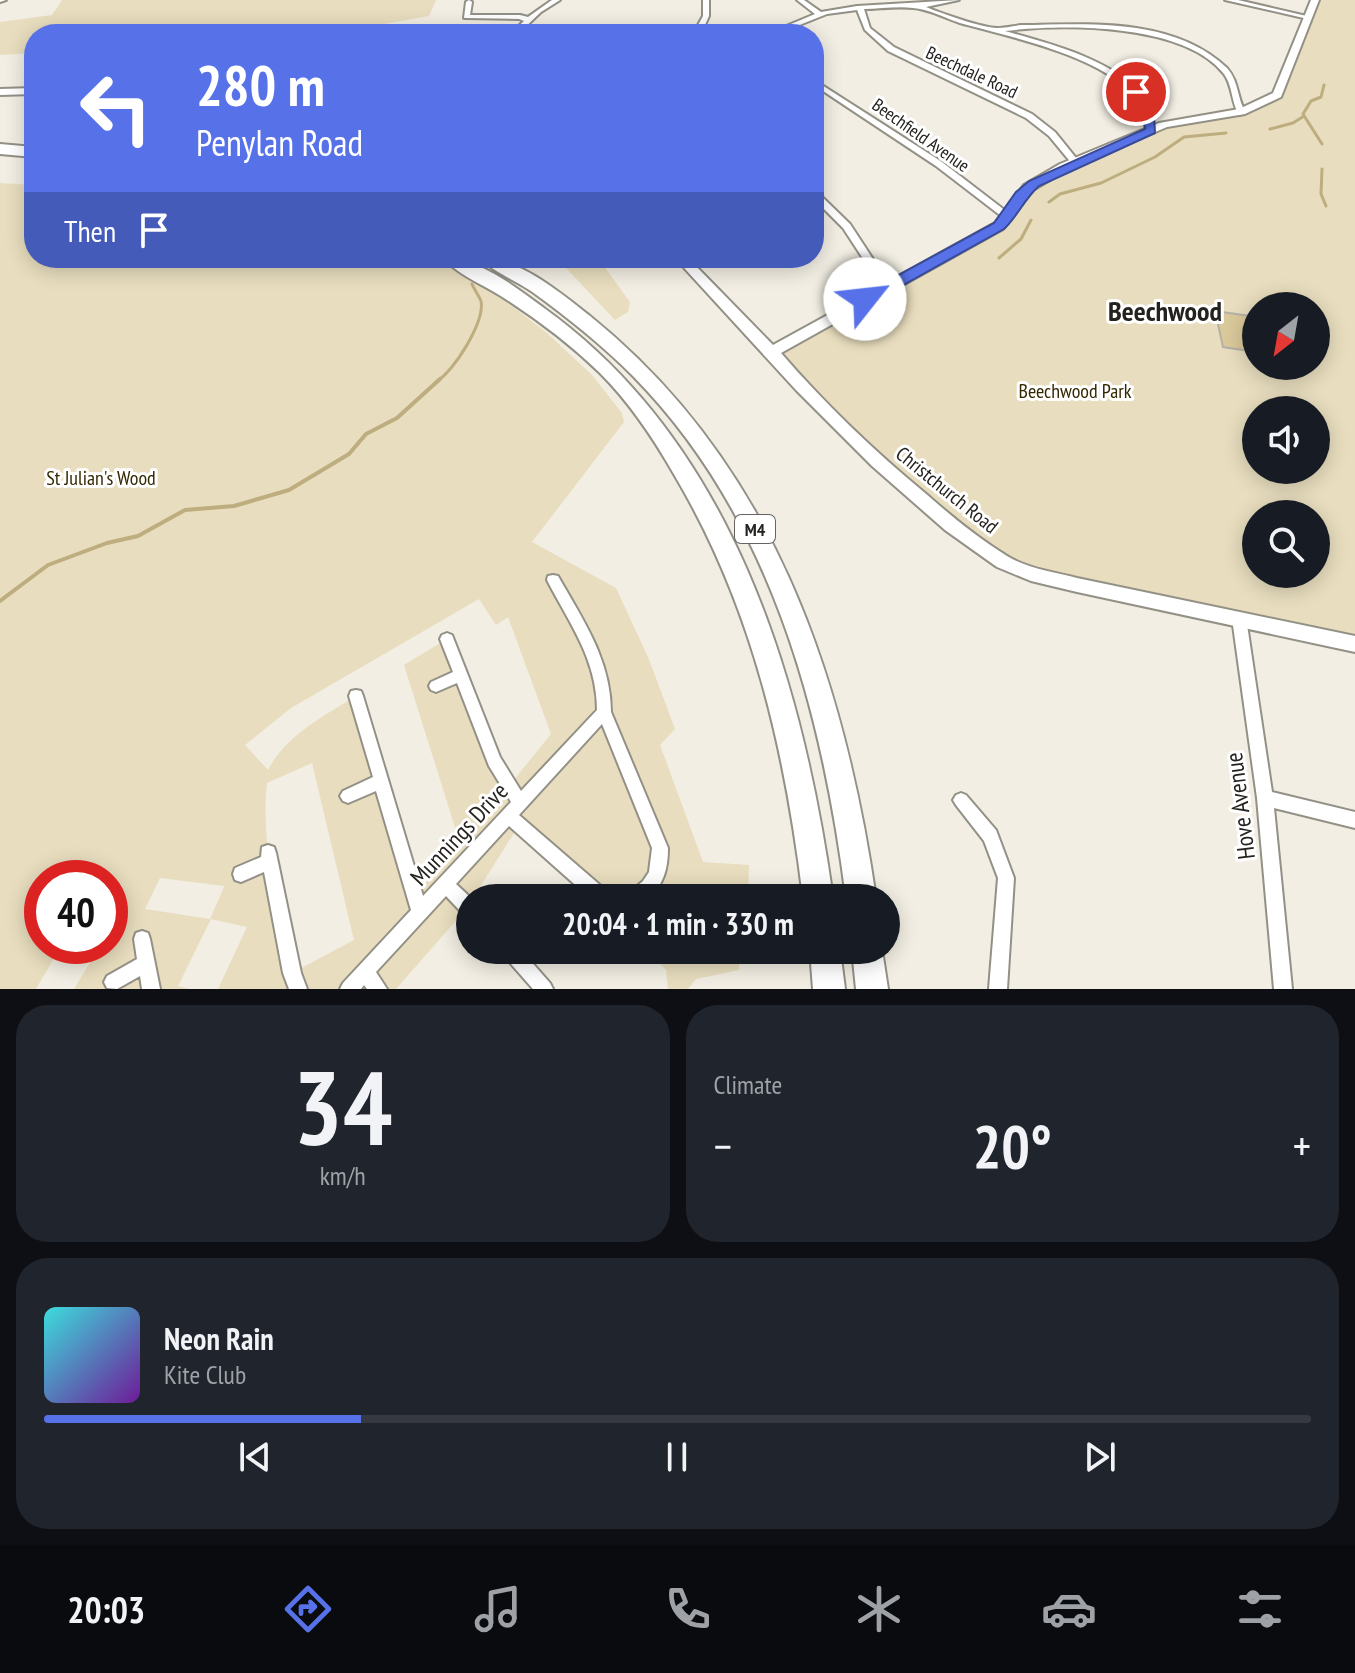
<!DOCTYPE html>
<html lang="en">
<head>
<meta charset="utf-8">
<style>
	:root { --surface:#171b24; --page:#20242c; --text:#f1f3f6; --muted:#9ea1a6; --line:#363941; --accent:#5772e8 }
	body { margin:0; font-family:"PT Sans Narrow",sans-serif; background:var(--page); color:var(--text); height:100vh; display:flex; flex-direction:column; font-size:30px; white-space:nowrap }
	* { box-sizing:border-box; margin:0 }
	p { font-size:26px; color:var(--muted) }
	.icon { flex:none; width:44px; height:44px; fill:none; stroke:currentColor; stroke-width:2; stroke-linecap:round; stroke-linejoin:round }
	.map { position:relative; height:989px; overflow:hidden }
	.panel { display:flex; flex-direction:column; gap:16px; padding:16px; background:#0d0f14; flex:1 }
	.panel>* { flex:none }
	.hud { position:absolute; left:24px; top:24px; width:800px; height:244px; border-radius:32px; box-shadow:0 4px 20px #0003; background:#5772e8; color:#fff; overflow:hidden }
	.needle { width:52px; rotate:211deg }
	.tools { position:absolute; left:1242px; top:292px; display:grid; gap:16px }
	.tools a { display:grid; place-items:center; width:88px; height:88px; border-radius:50%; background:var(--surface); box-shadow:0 4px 20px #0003; font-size:40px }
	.speed { position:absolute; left:24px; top:860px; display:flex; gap:16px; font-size:40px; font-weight:700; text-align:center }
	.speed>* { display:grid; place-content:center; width:104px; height:104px; border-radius:50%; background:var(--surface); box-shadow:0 4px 20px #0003; line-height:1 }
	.speed .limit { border:12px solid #d22; background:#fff; color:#111 }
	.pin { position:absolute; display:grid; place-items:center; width:68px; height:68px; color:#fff; margin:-34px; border:4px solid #fff; border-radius:50%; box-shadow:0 2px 8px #0007 }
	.me { position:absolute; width:88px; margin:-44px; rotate:61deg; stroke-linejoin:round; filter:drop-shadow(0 0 6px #0008) }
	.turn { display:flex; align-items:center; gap:28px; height:168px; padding:0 40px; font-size:36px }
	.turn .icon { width:104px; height:104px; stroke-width:2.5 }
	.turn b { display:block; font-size:56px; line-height:68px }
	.then { display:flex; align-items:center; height:76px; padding:0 40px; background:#0003; gap:16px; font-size:30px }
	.big { font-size:60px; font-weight:800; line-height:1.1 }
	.panel .card { flex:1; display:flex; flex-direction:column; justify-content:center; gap:12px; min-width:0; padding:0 28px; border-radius:32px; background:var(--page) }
	.panel .dial { align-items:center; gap:0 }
	.dial b { font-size:104px; line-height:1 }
	.song { display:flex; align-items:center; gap:24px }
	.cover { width:96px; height:96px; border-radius:12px; background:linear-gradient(135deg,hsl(180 70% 55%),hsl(280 70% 35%)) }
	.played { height:8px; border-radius:4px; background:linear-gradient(90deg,var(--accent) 25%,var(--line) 25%) }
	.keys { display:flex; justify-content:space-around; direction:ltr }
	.heat { display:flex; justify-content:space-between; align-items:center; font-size:44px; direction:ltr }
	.panel .tiles { flex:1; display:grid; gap:16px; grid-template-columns:1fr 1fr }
	.card:last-child { grid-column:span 2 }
	.trip { position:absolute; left:456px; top:884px; width:444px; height:80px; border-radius:40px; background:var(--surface); box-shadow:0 4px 20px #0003; font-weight:800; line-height:80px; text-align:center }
	.dock { display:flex; height:128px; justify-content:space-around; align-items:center; background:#090b0e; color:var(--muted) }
	.dock .icon { width:56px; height:56px }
	.dock .current { color:var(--accent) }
	.dock b { font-size:36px; color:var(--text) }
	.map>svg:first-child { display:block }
	.green { fill:#e8ddbe; fill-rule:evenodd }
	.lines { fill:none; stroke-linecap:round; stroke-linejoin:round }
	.stream-far1 { stroke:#bdad7f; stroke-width:3 }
	.stream { stroke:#bdad7f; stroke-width:4 }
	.building { fill:#dac99a; stroke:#b4b1a7; stroke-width:2 }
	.minor-casing { stroke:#939086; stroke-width:4 }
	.tertiary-casing { stroke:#939086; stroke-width:4 }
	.motorway-casing { stroke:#939086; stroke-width:4 }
	.minor { fill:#fff; fill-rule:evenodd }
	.tertiary { fill:#fff; fill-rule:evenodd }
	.motorway { fill:#fff; fill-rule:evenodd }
	.route { fill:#5772e8; stroke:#394a97; stroke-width:2 }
	.labels { text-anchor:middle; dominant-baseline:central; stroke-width:6; stroke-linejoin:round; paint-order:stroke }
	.far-street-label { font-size:18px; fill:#24221e; stroke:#fff }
	.shield { fill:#fff; stroke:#666462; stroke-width:2 }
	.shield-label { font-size:18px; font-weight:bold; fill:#24221e }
	.park-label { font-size:20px; fill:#342801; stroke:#fff }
	.street-label { font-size:20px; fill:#24221e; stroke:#fff }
	.near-street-label { font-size:24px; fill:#24221e; stroke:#fff }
	.district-label { font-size:28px; font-weight:bold; fill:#24221e; stroke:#fff }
</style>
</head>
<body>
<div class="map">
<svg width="1355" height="989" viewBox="0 0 1355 989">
	<rect width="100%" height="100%" fill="#f2eee3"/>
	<!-- green -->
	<path class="green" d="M62,0h374l-7,16 -45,8 -4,3 -79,7h-267v19l-34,2v-33l52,-7z
		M1316,0h39v644l-324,-70 -80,-49 -179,-173 227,-126 35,-43 142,-62 46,-3 55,-23zM1256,306h60v60h-60zM1256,410h60v60h-60zM1256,514h60v60h-60z
		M0,183l34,2v73h401l60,35 52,40 45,42 30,38 2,9 -92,120 84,46 32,69 27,72 -15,16 43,117 46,3 -1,33h-146l-83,-73 -46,73h-3l-2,9 -72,82h-178l29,-62 -36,-8 -33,67 11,3h-115l26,-43h10v-68h-68v68h19l-25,43h-36zM479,599l17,26 12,-8 43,117 -42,52 -62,-147 -43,26 54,172 -42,60 -60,-201c-32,20 -70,39 -88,74l-23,-25 46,-37zM312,763l42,177 -62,33c-13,-63 -32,-126 -25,-190zM160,878l64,8v1l-14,32 -65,-10z
		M539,258h59l32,44 -2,10 -13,8 -48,-51z
		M646,950h94l-1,20 -43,9 -8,10h-20l-2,-19z"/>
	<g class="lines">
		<!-- stream-far1 -->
		<path class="stream-far1" d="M1270,129l23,-6 11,-7
			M1322,144l-19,-30 8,-13 10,-4 3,-12
			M1322,169l-1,25 5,12
			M1049,202l11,-8 41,-11 54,-26 29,-20 42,-4
			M999,258l22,-19 10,-19
			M437,381c17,-10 48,-59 44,-80 -2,-5 -7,-12 -9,-17"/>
		<!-- stream -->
		<path class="stream" d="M0,601l48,-36 59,-22 31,-7 47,-26 49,-4 55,-16 60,-36 17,-20 31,-16 43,-39"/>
	</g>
	<!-- building -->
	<path class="building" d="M1222,312l28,4 6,5v31l-33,-5 -7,-32z"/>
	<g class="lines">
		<!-- minor casing -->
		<g class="minor-casing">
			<path id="minor" d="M0,0h6l-6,2z
				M469,0l3,2 -2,13h50l8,2 24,-17h8l-19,12 -23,22h-8l14,-13 -5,-2 -55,-1 2,-16z
				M703,0h6v16l-8,18h-8l10,-18z
				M797,0h7l17,12 36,-6 102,-6 -33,7c15,6 56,21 71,21 8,0 16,-2 24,-3 68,-1 153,-8 206,43 12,13 10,31 19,45l-7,2c-8,-13 -6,-29 -15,-41 -40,-51 -160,-50 -219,-43 42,12 108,28 136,64 9,10 11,23 14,35l-4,2 -4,-2c-3,-12 -5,-25 -13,-34 -35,-41 -124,-59 -174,-73 -15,-5 -32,-14 -47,-15 -16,-2 -33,1 -49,1l6,19 24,19 138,67 23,18 25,31 -7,2 -24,-29 -23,-18 -138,-67 -23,-21 -8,-20 -30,4 -50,20h-10l48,-20z
				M1225,0h13l73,17 -3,2z
				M814,80l128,82 69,53v4h-6l-69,-53 -122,-81z
				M814,191l3,1 33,32 34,52 10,10 -2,2h-6l-9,-8 -34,-52 -29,-29z
				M553,575l5,1c25,44 53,84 53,136l57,136c0,20 -4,36 -19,50h-21l2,-6 13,-11 6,-9 3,-24 -50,-124 -83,91 89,77 2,6h-20l-81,-72 -53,58 15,14 -1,19 -6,-2 -18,-19 -70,76 11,17h-20l-3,-4 -3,4h-21l3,-6 68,-73 -35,-119 -28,12 -5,-2 -3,-5 3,-5 30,-14 -24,-81 2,-5 5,-1 5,1 2,5 60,200 88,-94 -22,-36 -32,-83 -21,9 -5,-2 -2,-4 2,-4 22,-10 -13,-33 2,-4 5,-2 5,2 48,122 21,34 76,-81c0,-51 -28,-87 -50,-130l1,-4z
				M1239,612l5,2 2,4 26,174 83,20v16l-81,-20 18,181h-18l-17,-191 -25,-180 2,-4z
				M961,793l5,2 30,35 18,48 -7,111h-18l9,-111 -14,-37 -28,-36 -3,-5 3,-5z
				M268,845l6,2 2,6 25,120 6,16h-18l-6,-16 -19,-101 -23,10 -6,-2 -2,-6 2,-6 26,-11 1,-10z
				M142,931l6,2 2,6 10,50h-18l-2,-13 -23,13 -10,-1 -3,-6 3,-6 30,-17 -3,-20 2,-6z
				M502,950h19l29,33 3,6h-20l-29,-33z"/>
		</g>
		<!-- tertiary casing -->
		<g class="tertiary-casing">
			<path id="tertiary" d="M1311,0h8l-38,97 -36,17 -78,13 -99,42 -35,21 -30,39 -222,124c44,51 92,97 144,140 26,23 53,45 82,63 21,13 47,16 70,22l278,58v16l-278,-60 -46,-11 -34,-14 -52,-37 -73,-64 -76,-76 -121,-132h13l85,87 222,-122 29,-38 36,-21 99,-41 80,-14 34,-16z
				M34,88v6l-34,1v-6z"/>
		</g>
		<!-- motorway casing -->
		<g class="motorway-casing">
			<path id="motorway" d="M0,144l34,3v10l-34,-3z
				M443,258c37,0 72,29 101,50 189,136 258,370 289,590h-30c-18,-149 -51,-292 -128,-422 -21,-37 -45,-73 -75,-103 -29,-28 -62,-53 -96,-75 -18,-12 -46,-23 -61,-40z
				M480,258c40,0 79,34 110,58 182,147 253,357 286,582h-30c-24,-189 -76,-383 -213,-522 -32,-32 -66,-59 -102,-85 -16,-11 -38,-19 -51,-33z
				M810,950h30l5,39h-32z
				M852,950h30l6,39h-32z"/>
		</g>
		<!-- minor -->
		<use href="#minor" class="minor"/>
		<!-- tertiary -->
		<use href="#tertiary" class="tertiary"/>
		<!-- motorway -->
		<use href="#motorway" class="motorway"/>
	</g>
	<!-- route -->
	<path class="route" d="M1136,88l4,2 14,24 1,19 -116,53c-15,13 -21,30 -35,43l-133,74h-11v-7l134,-73 22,-31 13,-11 116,-52 -3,-15 -12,-22z"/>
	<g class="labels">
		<!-- far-street labels -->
		<g class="far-street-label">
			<text transform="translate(972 72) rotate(25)">Beechdale Road</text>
			<text transform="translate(921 135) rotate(35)">Beechfield Avenue</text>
		</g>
		<!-- shield labels -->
		<rect class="shield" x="735" y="515" width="40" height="28" rx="6"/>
		<g class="shield-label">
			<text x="755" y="529">M4</text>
		</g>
		<!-- park labels -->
		<g class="park-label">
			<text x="1075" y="391">Beechwood Park</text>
			<text x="101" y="478">St Julian's Wood</text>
		</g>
		<!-- street labels -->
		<g class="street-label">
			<text transform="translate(947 490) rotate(39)">Christchurch Road</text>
		</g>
		<!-- near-street labels -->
		<g class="near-street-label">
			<text transform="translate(1240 806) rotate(-97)">Hove Avenue</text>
			<text transform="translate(459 834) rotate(-47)">Munnings Drive</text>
		</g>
		<!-- district labels -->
		<g class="district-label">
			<text x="1165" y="310">Beechwood</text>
		</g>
	</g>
</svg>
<div class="tools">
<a><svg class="needle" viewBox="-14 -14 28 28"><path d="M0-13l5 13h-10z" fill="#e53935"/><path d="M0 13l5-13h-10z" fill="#9ea1a6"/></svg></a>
<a><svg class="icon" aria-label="sound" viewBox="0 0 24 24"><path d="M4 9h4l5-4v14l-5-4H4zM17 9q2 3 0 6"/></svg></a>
<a><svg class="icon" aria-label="search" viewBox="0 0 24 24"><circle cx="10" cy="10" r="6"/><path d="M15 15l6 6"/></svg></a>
</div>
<div class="speed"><div class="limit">40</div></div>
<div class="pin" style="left:1136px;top:92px;background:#d93025"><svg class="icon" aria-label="arrive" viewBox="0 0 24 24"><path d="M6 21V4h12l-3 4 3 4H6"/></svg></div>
<svg class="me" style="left:865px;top:299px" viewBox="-20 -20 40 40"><circle r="19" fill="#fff"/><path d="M0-13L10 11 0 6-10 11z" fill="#5772e8"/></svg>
<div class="trip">20:04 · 1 min · 330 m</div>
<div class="hud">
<div class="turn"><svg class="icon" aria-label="left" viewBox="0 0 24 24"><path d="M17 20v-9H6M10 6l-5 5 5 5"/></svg><div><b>280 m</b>Penylan Road</div></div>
<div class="then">Then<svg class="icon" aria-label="arrive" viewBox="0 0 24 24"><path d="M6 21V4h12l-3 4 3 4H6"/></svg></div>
</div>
</div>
<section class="panel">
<div class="tiles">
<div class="card dial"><b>34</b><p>km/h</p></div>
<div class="card"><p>Climate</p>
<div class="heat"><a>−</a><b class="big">20°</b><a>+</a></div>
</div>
<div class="card">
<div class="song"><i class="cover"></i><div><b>Neon Rain</b><p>Kite Club</p></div></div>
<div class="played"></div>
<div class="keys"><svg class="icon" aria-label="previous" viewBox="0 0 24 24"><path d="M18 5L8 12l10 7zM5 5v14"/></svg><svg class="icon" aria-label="pause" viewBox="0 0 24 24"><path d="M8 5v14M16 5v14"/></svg><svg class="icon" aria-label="next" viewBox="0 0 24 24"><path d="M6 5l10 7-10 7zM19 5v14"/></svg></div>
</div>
</div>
</section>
<nav class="dock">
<b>20:03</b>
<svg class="icon current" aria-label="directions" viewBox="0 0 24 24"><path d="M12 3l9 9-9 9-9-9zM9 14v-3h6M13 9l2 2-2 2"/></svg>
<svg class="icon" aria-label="music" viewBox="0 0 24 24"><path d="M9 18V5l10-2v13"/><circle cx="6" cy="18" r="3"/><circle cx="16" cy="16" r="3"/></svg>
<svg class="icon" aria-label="phone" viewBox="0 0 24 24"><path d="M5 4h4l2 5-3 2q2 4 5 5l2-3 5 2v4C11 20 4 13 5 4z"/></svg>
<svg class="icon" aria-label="climate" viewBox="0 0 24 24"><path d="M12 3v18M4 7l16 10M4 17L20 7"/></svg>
<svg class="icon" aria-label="car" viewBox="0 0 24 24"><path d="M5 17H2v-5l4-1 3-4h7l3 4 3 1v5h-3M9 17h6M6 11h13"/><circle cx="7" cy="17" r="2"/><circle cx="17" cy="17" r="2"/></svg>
<svg class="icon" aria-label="filters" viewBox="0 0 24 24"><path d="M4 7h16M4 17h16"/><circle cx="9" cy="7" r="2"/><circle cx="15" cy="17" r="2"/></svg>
</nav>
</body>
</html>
